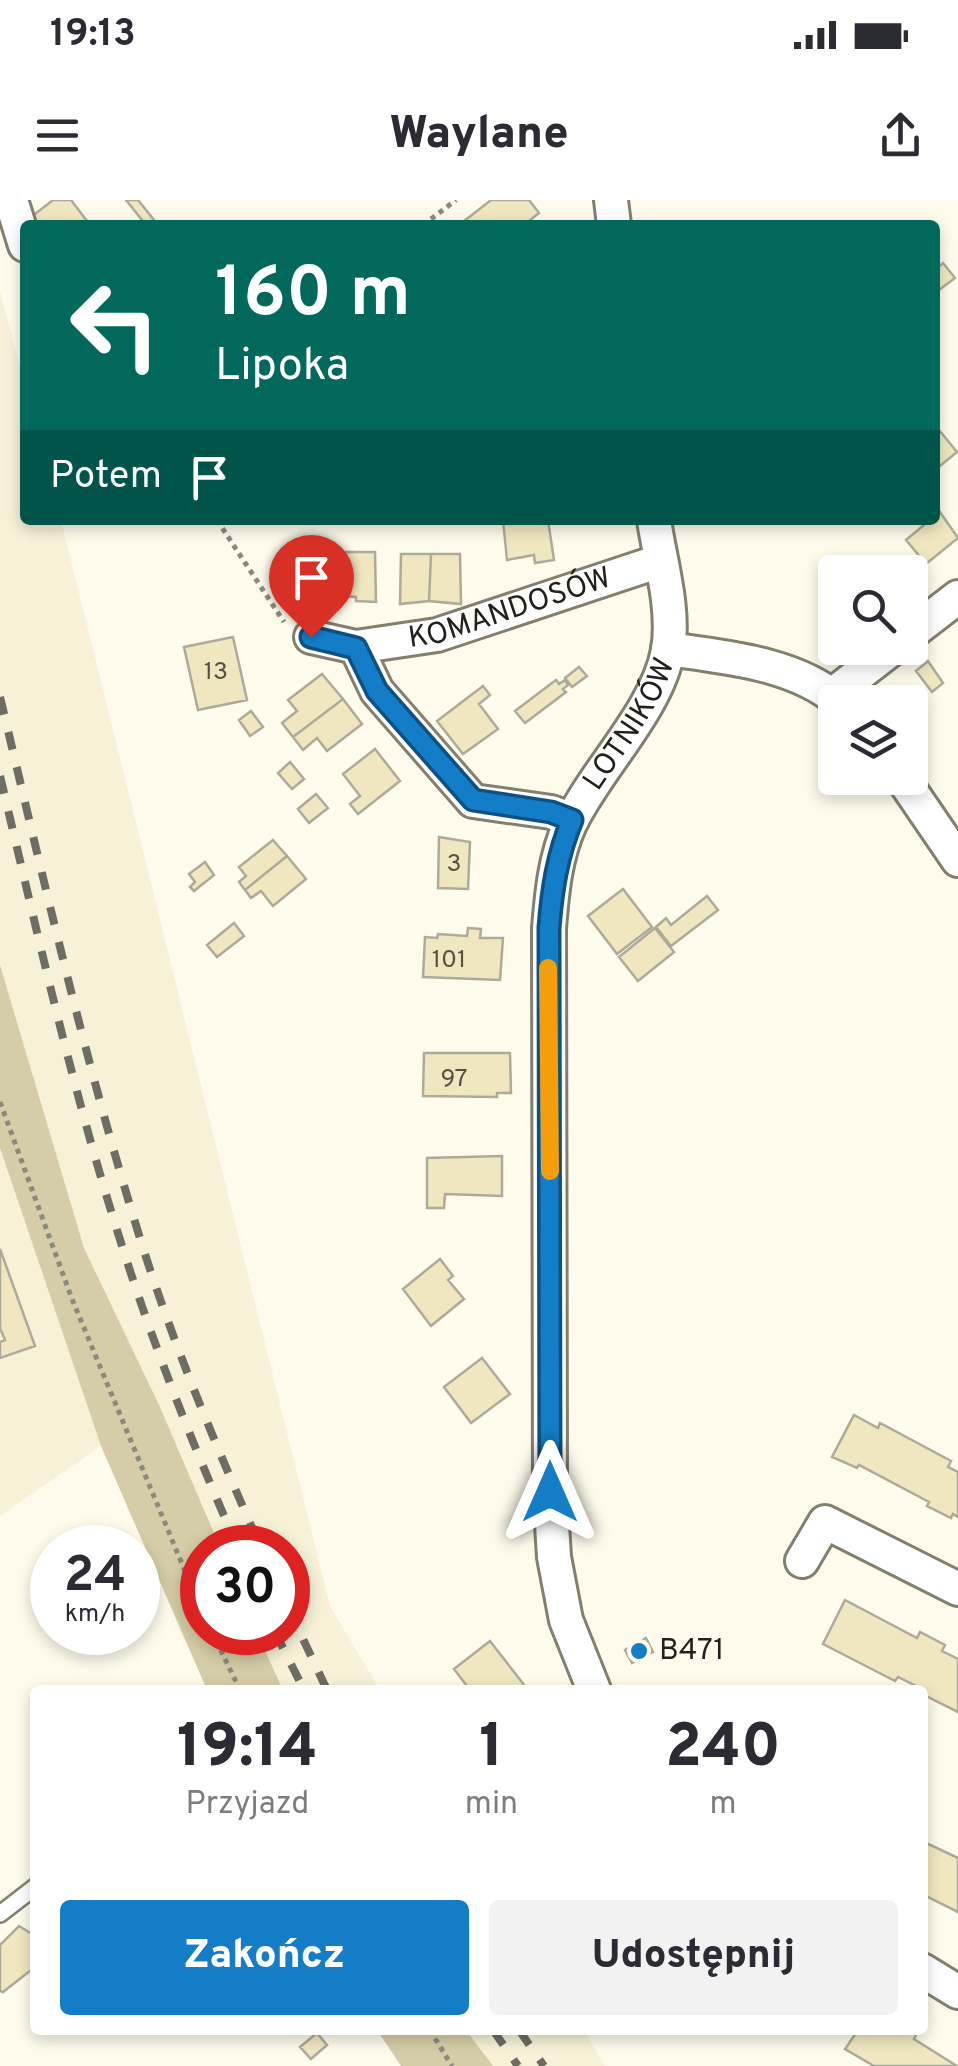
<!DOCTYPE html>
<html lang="pl">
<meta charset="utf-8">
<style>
:root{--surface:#fff;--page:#f2f2f3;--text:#2b2b33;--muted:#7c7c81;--accent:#147dc8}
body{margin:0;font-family:Overpass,sans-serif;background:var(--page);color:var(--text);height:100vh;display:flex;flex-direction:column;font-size:38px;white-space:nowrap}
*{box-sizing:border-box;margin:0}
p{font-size:32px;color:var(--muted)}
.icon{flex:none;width:55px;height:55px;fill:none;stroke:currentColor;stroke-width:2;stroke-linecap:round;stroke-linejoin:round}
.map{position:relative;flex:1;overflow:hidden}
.details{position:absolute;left:30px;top:1485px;width:898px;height:350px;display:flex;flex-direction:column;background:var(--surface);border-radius:10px;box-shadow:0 5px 15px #0003}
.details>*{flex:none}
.hud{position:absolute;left:20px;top:20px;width:920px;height:305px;border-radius:10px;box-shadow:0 5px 15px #0003;background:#00695c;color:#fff;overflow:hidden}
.controls{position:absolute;left:818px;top:355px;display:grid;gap:20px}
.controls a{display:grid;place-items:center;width:110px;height:110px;border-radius:10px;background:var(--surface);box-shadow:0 5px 15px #0003;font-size:50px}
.speed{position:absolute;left:30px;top:1325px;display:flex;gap:20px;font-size:50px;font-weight:700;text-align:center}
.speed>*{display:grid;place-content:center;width:130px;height:130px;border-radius:50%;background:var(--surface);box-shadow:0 5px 15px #0003;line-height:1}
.speed small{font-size:25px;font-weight:400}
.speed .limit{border:15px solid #d22;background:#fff;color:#111}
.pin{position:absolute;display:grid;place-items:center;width:85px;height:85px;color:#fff;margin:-102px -42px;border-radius:50% 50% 50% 0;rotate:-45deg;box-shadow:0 0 10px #0007}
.pin .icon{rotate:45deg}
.me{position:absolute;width:110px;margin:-55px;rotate:0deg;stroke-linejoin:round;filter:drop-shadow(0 0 8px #0008)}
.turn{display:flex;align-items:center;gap:35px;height:210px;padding:0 30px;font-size:45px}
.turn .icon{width:130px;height:130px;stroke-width:2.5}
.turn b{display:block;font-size:70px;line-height:85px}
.then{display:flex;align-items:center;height:95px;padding:0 30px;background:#0003;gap:20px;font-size:38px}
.eta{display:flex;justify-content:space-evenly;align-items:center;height:170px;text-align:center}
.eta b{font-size:60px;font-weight:800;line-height:70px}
.primary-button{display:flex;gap:20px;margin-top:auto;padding:20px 30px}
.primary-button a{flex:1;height:115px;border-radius:10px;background:var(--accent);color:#fff;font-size:40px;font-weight:800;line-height:115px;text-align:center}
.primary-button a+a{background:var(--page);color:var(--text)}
.status{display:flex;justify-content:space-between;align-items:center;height:70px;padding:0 50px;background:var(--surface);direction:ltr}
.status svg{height:28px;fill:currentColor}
header{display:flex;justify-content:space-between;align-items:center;height:130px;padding:0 30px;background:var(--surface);font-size:45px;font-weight:800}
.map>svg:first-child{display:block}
</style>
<div class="status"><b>19:13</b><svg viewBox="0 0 49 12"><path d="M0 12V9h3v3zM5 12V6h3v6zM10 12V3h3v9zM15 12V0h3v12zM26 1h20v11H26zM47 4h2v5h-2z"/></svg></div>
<header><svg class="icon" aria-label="menu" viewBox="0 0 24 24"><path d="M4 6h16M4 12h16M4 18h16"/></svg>Waylane<svg class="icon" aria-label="share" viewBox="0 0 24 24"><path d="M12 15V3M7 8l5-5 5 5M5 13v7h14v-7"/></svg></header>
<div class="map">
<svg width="958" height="1866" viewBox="0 0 958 1866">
<rect width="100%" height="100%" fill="#fefbed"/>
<path fill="#f6f1d7" d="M0,91L25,185V320H61L330,1406L380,1490H283L257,1433L288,1432V1348L220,1347L160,1207L84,1048L0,765Z
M0,948L101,1246L0,1316Z
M466,1830H584L605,1866H493Z"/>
<path fill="#d5cda7" d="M0,765L84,1048L160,1207L220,1347L202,1348V1432L257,1433L283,1490H207L101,1246L0,948Z
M377,1830H466L493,1866H401Z"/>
<path fill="#f0e7c0" stroke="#adaa99" stroke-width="2.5" d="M53,0H71L90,25H35L30,18Z
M126,0H138L158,25H146Z
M491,0H529L539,13L524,25H459Z
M943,63L955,78L935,93V70Z
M935,225L957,252L935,270Z
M940,312L958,338L926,364L906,340L930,320H935Z
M503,320H548L554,360L535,363L534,355L507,360Z
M292,345L345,352L344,396H335L334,401L314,399V391H298V370H292Z
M345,352H375L376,402L356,401V397L344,396Z
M401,354H431L429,401L400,404Z
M431,354H460L461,404L429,401Z
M233,437L247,500L198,510L184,447Z
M928,461L943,483L932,492L916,471Z
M579,467L587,476L572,487L565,478Z
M322,474L343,499L293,537L282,523L297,511L288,500Z
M556,480L559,484L565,480L568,485L563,489L566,492L525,523L515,511Z
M483,486L490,495L479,504L498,529L463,554L437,521Z
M343,499L362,524L327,551L317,538L303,550L293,537Z
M251,511L263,527L250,536L239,520Z
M375,549L400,581L358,614L350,604L360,596L343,574Z
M290,562L304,579L292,589L278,573Z
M316,594L328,608L309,623L298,609Z
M439,637L470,642L468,689L438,688Z
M273,640L287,656L245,690L239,682L246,676L239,667Z
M287,656L306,679L273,706L261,691L251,698L245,690Z
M205,662L214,675L194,691L190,687L195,682L189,674Z
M623,689L652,727L617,754L588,716Z
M707,696L718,710L671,746L656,727L666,718L671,725Z
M234,723L244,736L217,757L207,745Z
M468,728L481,729L480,738H503L500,780L423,777L425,737L437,738L438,734L467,736Z
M655,728L674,752L638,781L619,757Z
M424,853H510L511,893H497V897L423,896Z
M502,956V996L445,994L444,1008H427V958Z
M0,1049L35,1146L0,1158V1142L5,1140L0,1128Z
M440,1059L453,1076L448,1080L464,1099L431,1126L403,1089Z
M482,1158L510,1194L471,1223L444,1187Z
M854,1215L878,1228L880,1223L951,1261L948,1267L958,1272V1317L953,1314L951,1318L927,1306L929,1302L859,1265L857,1268L832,1257Z
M845,1400L917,1438L920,1432L945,1445L942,1451L958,1459V1512L922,1494V1489L898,1477L895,1481L823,1444Z
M646,1438L653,1452L632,1463L625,1450Z
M490,1441L528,1490H470L454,1469Z
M922,1641L958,1658V1712L922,1694Z
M19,1726L32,1734L35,1767L3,1792L0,1791V1745Z
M858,1830H909L916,1835L914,1839L957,1866H874L845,1849Z
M317,1833L327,1845L311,1859L300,1847Z"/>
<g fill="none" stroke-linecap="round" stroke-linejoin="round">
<g stroke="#827f6f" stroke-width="20">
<path id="service" d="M0,1714L35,1687"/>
</g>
<g stroke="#827f6f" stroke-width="38">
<g id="minor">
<path d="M11,0L25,45"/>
<path d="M611,0L614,25"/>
<path d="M910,434L958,397"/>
<path id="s1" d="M311,437L356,447L437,435L660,361"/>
<path d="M356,447L377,491L473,601L551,612L572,620"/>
<path d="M668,449C724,457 796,463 840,502"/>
<path d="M832,495L893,448"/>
<path d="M902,578L958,660"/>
<path d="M802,1361L825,1322L958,1389"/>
<path id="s2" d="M594,1490L566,1420L554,1357L550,1292L549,728C552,692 555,657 570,624C596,569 658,509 668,450C675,409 660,361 654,320"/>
<path d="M922,1770L958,1792"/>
</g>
</g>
<path stroke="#8b897f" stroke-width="5" stroke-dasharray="5 5" stroke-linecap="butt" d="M423,25L456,0
M217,320L284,422
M0,902L72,1099L202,1412
M212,1432L240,1490
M430,1830L452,1866"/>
<use href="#service" stroke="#fff" stroke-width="15"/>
<use href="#minor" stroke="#fff" stroke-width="32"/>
<path stroke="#6e6d64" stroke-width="8" stroke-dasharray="18 18" stroke-linecap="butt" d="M0,497C43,677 84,858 139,1035C172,1142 216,1246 261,1348
M0,576C38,735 73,894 123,1049C155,1150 195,1250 238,1348
M288,1407L327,1490
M275,1432L304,1490
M493,1830L518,1866
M519,1830L544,1866"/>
</g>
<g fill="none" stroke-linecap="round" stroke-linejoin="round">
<g stroke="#0d5182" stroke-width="25">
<path id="route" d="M311,437L356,448L377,491L473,600L551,612L572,620C557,656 552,690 549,728L550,1292"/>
</g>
<use href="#route" stroke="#147dc8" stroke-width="18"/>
<path stroke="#f59e0b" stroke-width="18" d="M548,768L550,971"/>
</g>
<circle fill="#147dc8" stroke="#fefbed" stroke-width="4" cx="639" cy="1451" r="10"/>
<g text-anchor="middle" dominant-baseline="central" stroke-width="8" stroke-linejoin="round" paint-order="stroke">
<g font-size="25" fill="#555244">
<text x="216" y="473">13</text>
<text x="454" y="665">3</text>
<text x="449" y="761">101</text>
<text x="454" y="880">97</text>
</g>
<g font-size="30" fill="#21201a" stroke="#fefbed">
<text stroke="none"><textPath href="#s1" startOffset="205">KOMANDOSÓW</textPath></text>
<text stroke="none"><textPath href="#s2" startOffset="992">LOTNIKÓW</textPath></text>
</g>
<g font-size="30" fill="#21201a" stroke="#fefbed" text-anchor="start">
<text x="659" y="1451">B471</text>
</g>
</g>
</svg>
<div class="controls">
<a><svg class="icon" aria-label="search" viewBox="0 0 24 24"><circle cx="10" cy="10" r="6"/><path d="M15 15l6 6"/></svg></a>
<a><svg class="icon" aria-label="layers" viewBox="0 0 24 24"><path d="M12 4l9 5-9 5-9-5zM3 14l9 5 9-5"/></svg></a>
</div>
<div class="speed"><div>24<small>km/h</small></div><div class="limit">30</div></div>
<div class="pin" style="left:311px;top:437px;background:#d93025"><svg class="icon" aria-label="arrive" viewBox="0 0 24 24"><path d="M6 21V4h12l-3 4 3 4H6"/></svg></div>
<svg class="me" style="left:550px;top:1292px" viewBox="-20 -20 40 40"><path d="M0-17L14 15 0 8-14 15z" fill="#147dc8" stroke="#fff" stroke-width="4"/></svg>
<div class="hud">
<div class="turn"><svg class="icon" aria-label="left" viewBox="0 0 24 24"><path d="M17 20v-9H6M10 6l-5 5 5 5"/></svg><div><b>160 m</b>Lipoka</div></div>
<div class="then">Potem<svg class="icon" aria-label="arrive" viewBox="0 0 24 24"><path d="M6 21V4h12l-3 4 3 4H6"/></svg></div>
</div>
<section class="details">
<div class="eta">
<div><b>19:14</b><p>Przyjazd</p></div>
<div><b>1</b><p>min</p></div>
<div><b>240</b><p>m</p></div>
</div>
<div class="primary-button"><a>Zakończ</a><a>Udostępnij</a></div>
</section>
</div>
